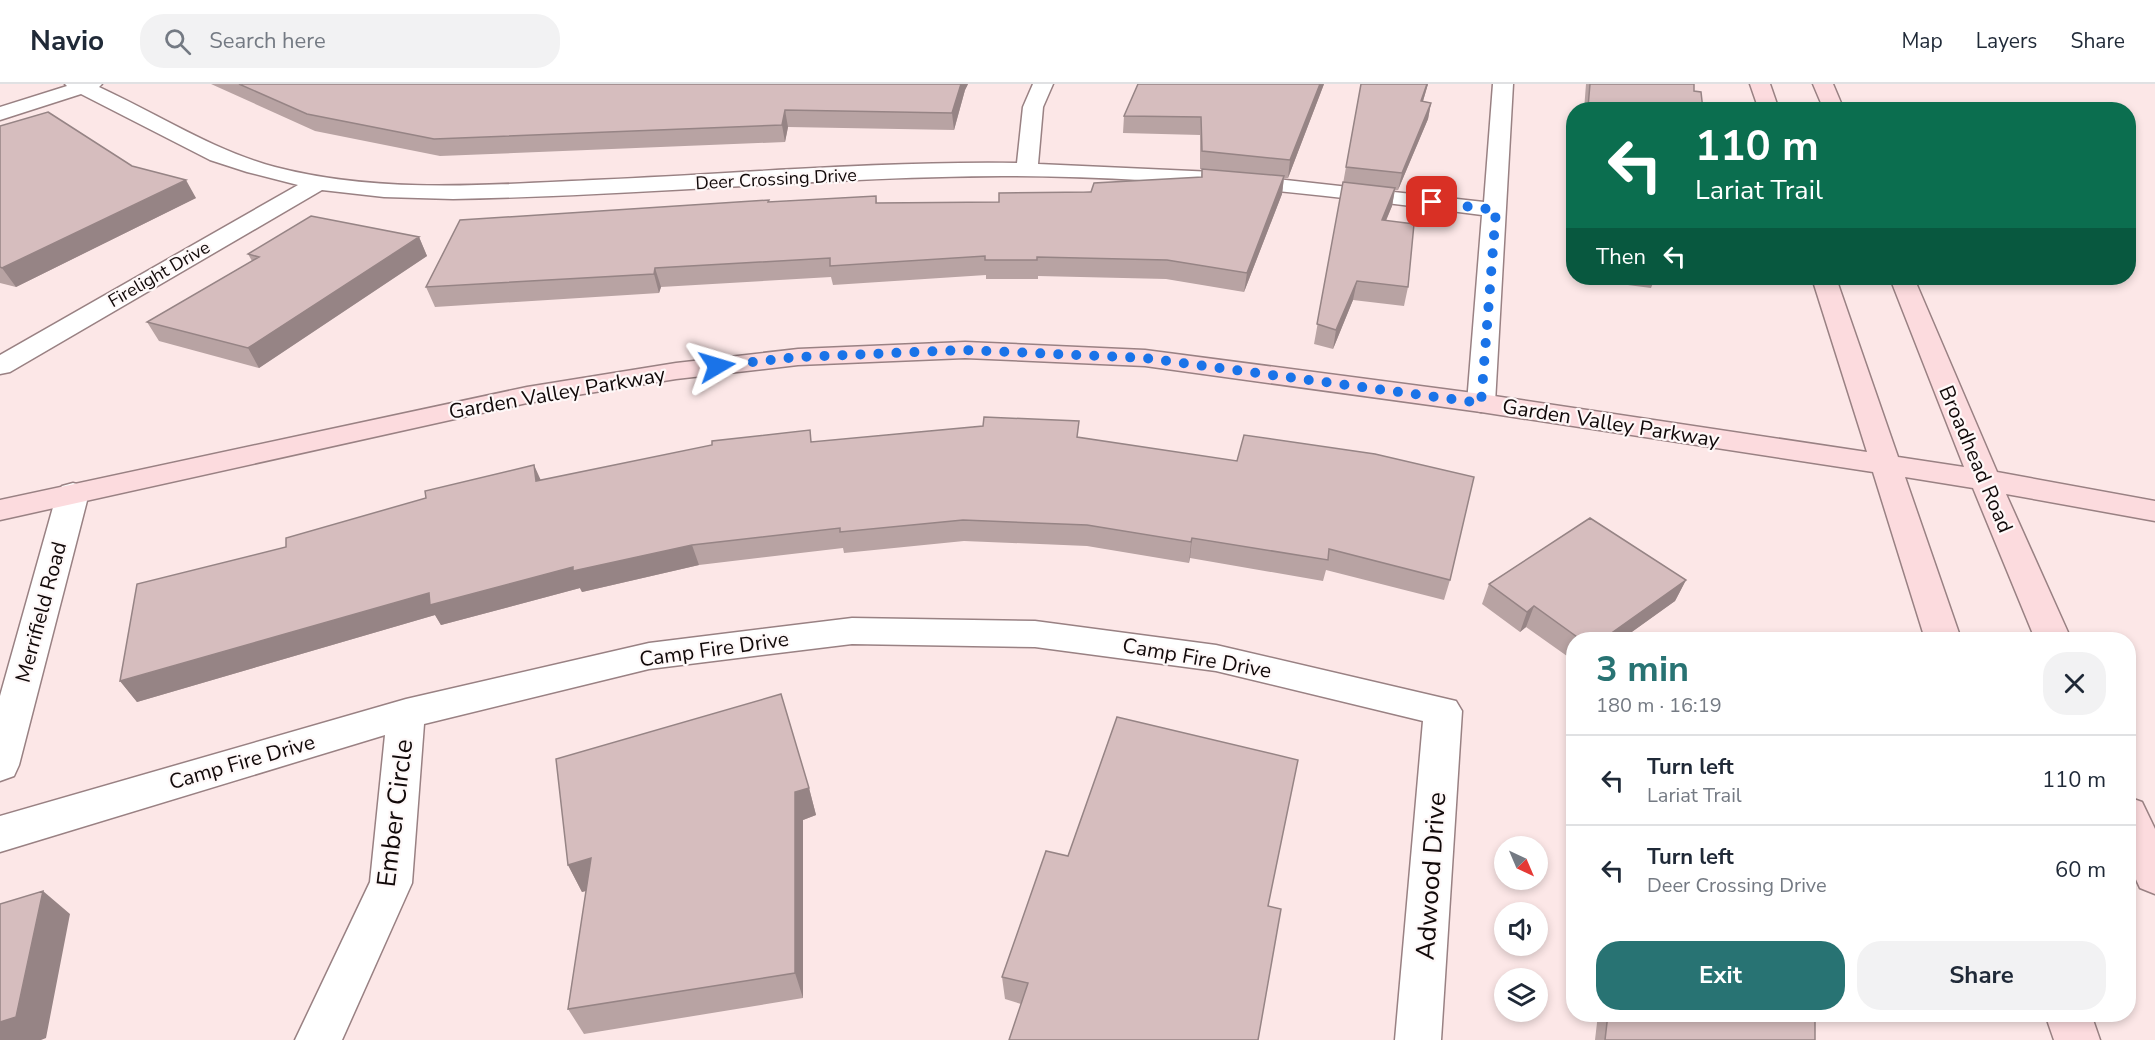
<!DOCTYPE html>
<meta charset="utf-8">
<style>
:root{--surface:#fff;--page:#f2f2f3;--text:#1f2937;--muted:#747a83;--line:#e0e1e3;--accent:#287373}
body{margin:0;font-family:"Nunito Sans",sans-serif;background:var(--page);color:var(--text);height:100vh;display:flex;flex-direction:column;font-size:22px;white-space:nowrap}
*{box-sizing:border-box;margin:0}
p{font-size:20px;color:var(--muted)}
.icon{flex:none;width:33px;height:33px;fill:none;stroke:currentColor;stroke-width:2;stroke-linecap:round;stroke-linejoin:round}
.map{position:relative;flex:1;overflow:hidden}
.drawer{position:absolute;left:1566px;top:548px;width:570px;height:390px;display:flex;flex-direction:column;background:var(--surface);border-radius:24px;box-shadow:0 3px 9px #0003}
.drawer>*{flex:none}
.top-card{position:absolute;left:1566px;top:18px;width:570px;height:183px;border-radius:24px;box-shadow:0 3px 9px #0003;background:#0b6e4f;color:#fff;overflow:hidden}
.needle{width:39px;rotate:136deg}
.tools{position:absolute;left:1494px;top:752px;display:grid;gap:12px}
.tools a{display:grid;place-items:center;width:54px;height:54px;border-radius:50%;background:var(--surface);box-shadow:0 3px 9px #0003;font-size:30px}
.pin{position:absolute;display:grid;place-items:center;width:51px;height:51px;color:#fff;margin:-26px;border-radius:12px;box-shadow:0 3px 9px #0006}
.me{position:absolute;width:66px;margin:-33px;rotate:83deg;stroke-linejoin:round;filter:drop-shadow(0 0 4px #0008)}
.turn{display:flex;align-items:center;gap:21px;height:126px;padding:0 30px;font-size:27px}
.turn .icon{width:78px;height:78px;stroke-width:2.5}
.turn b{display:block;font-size:42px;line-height:51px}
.then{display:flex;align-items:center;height:57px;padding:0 30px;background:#0003;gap:12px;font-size:22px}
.round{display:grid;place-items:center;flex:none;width:63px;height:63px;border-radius:24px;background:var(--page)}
.headline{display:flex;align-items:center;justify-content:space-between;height:102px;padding:0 30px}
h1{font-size:36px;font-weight:700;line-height:45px;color:var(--accent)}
.primary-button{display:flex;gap:12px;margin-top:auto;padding:12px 30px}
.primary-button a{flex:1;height:69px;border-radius:24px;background:var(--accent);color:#fff;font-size:24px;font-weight:700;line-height:69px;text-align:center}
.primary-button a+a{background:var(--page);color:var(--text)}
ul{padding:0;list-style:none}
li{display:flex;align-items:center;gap:18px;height:90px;padding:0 30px;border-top:2px solid var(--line)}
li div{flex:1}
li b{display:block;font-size:22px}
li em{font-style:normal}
header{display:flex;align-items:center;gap:36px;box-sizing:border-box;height:84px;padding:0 30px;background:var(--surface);border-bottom:2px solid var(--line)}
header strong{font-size:28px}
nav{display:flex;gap:33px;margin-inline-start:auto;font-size:21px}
.search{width:420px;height:54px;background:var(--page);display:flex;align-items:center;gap:15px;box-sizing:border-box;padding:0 21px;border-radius:24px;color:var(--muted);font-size:22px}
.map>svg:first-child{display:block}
</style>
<header>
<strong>Navio</strong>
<div class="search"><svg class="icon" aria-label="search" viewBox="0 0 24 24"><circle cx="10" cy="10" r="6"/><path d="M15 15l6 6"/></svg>Search here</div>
<nav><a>Map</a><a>Layers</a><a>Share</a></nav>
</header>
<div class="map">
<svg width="2155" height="956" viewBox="0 0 2155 956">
<rect width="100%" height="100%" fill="#fce7e7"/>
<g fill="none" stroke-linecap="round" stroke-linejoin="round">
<g stroke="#998183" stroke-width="3">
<path id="street" d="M65,0H102L99,3C158,30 212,66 275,83C379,110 487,101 593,96C733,90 877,77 1017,79L1023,23L1033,0H1053L1043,23L1038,80L1214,88L1484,118L1493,0H1513L1495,319L1491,325L1481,328L1471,325L1467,319L1482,131C1323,110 1163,92 1002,92C819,93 636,112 453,115L384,113L322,106L10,288L0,290V271L298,101L247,88L210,76L81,10L0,36V23L67,2Z
M73,399L84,402L89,409L19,681L14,692L0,697V612L57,409L62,402Z
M852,534L1035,537L1216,561L1456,617L1462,627L1441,956H1395L1423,637L1216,587L1035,563L852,560L649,585L424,640L412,799L342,956H295L370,798L385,651L0,768V732L406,615L649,559Z"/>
</g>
<g stroke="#998183" stroke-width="3">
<path id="secondary" d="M1750,0H1770L1779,26H1759Z
M1813,0H1833L1844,26H1824Z
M1812,194H1836L1898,373L1964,383L1890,194H1914L1997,388L2155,417V437L2006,410L2071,555H2035L1973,404L1905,393L1961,555H1925L1873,388L1481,328L1145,282L965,274L798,281L676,295L527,319L0,436V416L527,303L676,279L798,265L965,258L1145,266L1481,310L1867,368Z
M2128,713L2142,718L2155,745V810L2140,804L2128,778Z
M2045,930H2091L2100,956H2054Z"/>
</g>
<use href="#street" fill="#fff" fill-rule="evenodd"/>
<use href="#secondary" fill="#fcdbde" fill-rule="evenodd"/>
</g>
<path fill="#b8a3a3" d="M211,0H968L965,6L954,46L788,43L785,58L440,72L315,47Z
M1138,0H1324L1288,94H1284L1282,110L1244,208L1166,195L1038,192V195H986V191L833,201L831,193L661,203L659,209L435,223L426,203L769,118L876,112L877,119L999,118L1201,94L1202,85H1200V51L1123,49L1124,32Z
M1361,0H1428L1423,17L1431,19L1428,35L1398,106H1395L1392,122L1386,137L1408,203L1404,222L1353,216L1333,265L1314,260Z
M1586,0H1694V7L1703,26H1584Z
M0,42L132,82L196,114L16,203L0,199Z
M419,153L427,172L259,284L159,257L147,238L252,177L248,170Z
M1596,194H1655L1651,204L1597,197Z
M1680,194H1719L1717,198Z
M1079,353L1450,496L1444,516L1326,486L1323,497L1190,474L1189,479L1087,462L964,457L844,469L843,464L699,481L582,508L580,504L441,541L435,531L137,618L120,597L286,463L426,414L540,396L813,358Z
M1686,496L1675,517L1622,555H1574V577L1526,543L1520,548L1482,520L1489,500Z
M809,704L816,731L803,736V914L584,950L568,925L586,807L582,808L568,781Z
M1268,822L1021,920L1005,915L1002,893Z
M1598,930H1815V956H1595Z"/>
<path fill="#968485" d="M961,0H968L965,6L954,46L952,29Z
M1320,0H1324L1288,94L1290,76Z
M1427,0H1428L1418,34L1421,17Z
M1431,19L1428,35L1398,106L1402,89Z
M785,26L788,43L785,58L782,41Z
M1284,92L1282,110L1244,208L1247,189Z
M186,96L196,114L16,203L2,184Z
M1395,104L1392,122L1378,155L1382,136Z
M419,153L427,172L259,284L248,264Z
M655,184L661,203L659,209L654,190Z
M1357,197L1353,216L1333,265L1336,246Z
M534,381L543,401L536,397Z
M1192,454L1190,474L1189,479L1191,458Z
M692,461L699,481L582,508L580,504L441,541L435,531L137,618L120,597L429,509Z
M1686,496L1675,517L1622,555H1603Z
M1534,522L1526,543L1520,548L1527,528Z
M809,704L816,731L803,736V914L795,889V708Z
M591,774L605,801L582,808L568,781Z
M43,807L70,830L46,954L41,956H0V938Z"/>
<path fill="#d6bdbe" stroke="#968485" stroke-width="1.5" d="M239,0H961L952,29L785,26L782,41L434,55L307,30Z
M1138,0H1320L1290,76L1202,67L1201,33L1124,32Z
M1361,0H1427L1421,17L1431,19L1402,89L1346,83Z
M1590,0H1694V7L1701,8L1703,26H1596V24L1588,23Z
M48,28L132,82L186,96L2,184L0,183V42Z
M1202,85L1284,92L1247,189L1167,176L1037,173V176H985V172L830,182V174L655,184L654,190L426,203L460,136L769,116L768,118L876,112V119L999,118V109L1091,108L1094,99L1202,93Z
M1343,98L1395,104L1382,136L1414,140L1408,203L1357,197L1336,246L1317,240Z
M311,132L419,153L248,264L147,238L259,173L248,170Z
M984,333L1079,337L1077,353L1237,377L1244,351L1375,370L1474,393L1450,496L1329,465L1328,476L1192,454L1191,458L1087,441L963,436L840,448V444L692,461L573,487V483L430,521L429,509L120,597L137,500L286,463V454L426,414L425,407L534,381L536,397L712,361V357L810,346L811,358L983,342Z
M1590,434L1686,496L1603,555H1580L1534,522L1527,528L1489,500Z
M781,610L809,704L795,708V889L568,925L591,774L568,781L556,675Z
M1117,633L1298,676L1268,822L1281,825L1258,956H1009L1028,899L1002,893L1046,767L1068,772Z
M43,807L16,933L0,938V820Z
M1608,930H1815V956H1605Z"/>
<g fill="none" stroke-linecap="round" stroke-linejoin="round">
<path stroke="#1a73e8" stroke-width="10" stroke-dasharray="0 18" d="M717,282L798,273L965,266L1145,274L1481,319L1496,126L1432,118"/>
</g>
<g text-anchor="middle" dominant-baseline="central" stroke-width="4.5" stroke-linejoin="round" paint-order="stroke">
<g font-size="18" fill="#110909" stroke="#fef8f8">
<text transform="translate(776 95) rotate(-3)">Deer Crossing Drive</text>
<text transform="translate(159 190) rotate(-30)">Firelight Drive</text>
</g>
<g font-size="21" fill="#110909" stroke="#fef8f8">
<text transform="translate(557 309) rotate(-10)">Garden Valley Parkway</text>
<text transform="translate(1611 339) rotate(9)">Garden Valley Parkway</text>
<text transform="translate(1976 375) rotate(67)">Broadhead Road</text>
<text transform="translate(41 528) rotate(-75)">Merrifield Road</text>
<text transform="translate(714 565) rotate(-8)">Camp Fire Drive</text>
<text transform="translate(1197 574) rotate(10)">Camp Fire Drive</text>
<text transform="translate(242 678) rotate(-16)">Camp Fire Drive</text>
</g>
<g font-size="26" fill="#110909" stroke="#fef8f8">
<text transform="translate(395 729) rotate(-83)">Ember Circle</text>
<text transform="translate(1431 792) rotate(-86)">Adwood Drive</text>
</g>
</g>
</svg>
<div class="tools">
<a><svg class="needle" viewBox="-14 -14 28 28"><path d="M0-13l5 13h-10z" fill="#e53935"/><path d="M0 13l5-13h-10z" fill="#747a83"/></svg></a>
<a><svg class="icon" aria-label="sound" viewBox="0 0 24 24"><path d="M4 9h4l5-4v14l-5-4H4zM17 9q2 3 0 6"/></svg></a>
<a><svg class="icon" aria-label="layers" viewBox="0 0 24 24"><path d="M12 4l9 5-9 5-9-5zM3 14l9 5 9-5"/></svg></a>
</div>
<div class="pin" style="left:1432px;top:118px;background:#d93025"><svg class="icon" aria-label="arrive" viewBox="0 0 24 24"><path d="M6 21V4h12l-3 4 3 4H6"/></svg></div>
<svg class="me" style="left:717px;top:282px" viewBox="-20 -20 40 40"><path d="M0-17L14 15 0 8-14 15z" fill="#1a73e8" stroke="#fff" stroke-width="4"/></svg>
<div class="top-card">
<div class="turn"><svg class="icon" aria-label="left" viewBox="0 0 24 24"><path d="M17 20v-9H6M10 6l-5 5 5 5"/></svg><div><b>110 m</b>Lariat Trail</div></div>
<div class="then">Then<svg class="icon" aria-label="left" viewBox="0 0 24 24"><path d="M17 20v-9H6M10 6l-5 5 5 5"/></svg></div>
</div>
<section class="drawer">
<div class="headline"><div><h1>3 min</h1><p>180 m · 16:19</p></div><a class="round"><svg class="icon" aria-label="close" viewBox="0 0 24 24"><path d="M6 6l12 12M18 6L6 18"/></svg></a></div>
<ul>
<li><svg class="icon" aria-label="left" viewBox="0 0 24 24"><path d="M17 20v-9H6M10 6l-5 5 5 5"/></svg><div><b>Turn left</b><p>Lariat Trail</p></div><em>110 m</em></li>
<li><svg class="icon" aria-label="left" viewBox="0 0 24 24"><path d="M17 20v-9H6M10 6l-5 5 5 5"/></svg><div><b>Turn left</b><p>Deer Crossing Drive</p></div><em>60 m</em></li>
</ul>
<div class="primary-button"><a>Exit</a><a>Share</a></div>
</section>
</div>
